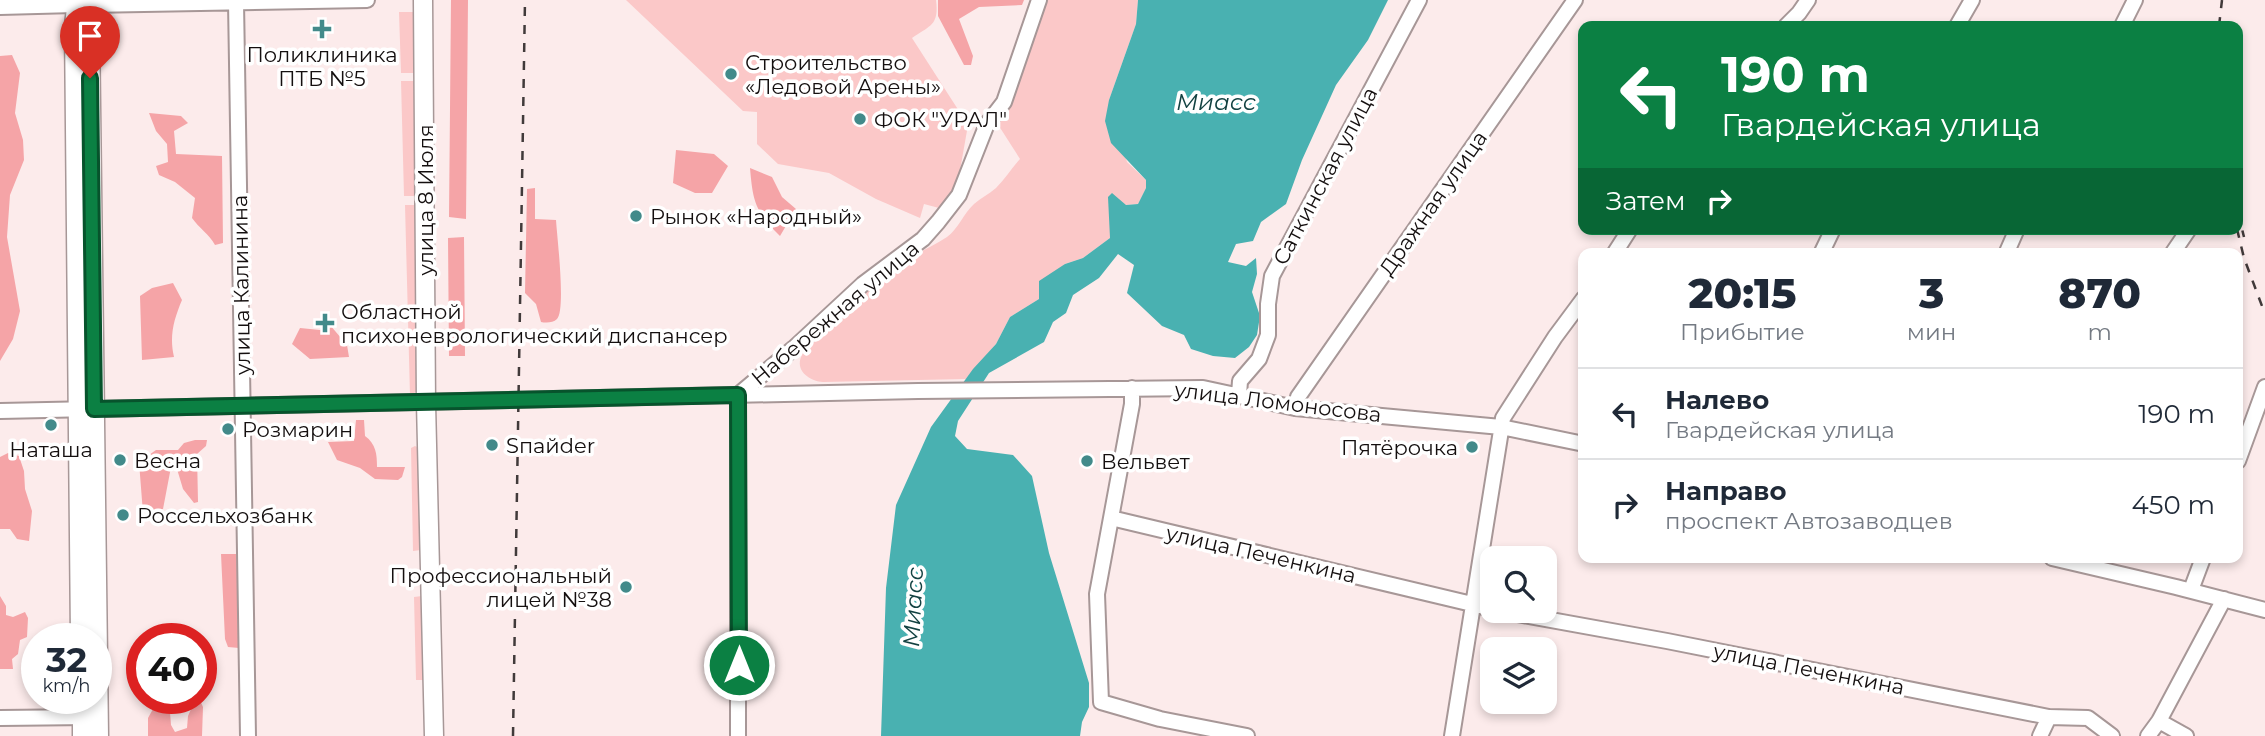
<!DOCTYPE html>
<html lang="ru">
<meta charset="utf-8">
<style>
:root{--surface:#fff;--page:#f2f2f3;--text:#1f2937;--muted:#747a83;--line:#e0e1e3}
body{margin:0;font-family:Montserrat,sans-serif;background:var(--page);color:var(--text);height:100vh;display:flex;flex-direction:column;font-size:26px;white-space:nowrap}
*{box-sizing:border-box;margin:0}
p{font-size:23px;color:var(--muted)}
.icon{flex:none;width:38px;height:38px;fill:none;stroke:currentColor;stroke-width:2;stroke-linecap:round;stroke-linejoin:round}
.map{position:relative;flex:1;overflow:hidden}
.panel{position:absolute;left:1578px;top:248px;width:665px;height:315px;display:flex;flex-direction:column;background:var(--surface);border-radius:14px;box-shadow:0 4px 10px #0003}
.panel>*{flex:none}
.guide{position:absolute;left:1578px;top:21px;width:665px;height:214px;border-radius:14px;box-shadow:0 4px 10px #0003;background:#0b8043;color:#fff;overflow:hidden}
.buttons{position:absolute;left:1480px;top:546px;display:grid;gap:14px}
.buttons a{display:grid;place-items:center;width:77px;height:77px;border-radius:14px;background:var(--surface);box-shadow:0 4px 10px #0003;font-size:35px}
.speed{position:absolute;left:21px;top:623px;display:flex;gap:14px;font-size:35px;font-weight:700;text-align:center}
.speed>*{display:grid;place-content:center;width:91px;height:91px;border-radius:50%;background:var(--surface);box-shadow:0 4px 10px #0003;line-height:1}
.speed small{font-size:18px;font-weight:400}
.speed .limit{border:10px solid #d22;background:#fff;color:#111}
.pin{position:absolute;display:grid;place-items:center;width:60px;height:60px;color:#fff;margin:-72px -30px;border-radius:50% 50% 50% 0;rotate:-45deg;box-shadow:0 0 7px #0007}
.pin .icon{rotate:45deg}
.me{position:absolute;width:77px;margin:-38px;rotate:0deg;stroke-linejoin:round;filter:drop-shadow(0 0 5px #0008)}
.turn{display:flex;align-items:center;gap:24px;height:147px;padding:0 28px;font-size:32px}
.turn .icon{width:91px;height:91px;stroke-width:2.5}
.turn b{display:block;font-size:49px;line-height:60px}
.then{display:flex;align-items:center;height:66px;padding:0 28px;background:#0003;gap:14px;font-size:26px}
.eta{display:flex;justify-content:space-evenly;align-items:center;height:119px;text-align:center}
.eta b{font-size:42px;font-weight:800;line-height:49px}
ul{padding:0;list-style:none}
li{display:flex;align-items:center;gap:21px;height:91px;padding:0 28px;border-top:2px solid var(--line)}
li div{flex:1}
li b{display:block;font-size:26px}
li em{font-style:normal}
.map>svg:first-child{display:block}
</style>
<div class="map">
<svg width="2265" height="736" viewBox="0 0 2265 736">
<rect width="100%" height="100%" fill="#fcebeb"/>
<path fill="#fbc8c8" d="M626,0H936C939,25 931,25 912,38L968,125L956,193H950L939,208L924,204L920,218L876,199L829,173L778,164L757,144V112L743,111Z
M1046,0H1138L1136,24L1109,100L1127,162L1146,180V188L1138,204L1126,205L1110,238L1083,258L1065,264L1039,299L1010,317L996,344L966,379L823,382C809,381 794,370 802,355C809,339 888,274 905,261C918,252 934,246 947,237C958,229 964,213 974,204C981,198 989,194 996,188C1005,179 1012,168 1020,159L997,123L1011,106Z
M399,12H413L414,73H401Z
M401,81H414L415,196H404Z
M405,205H415L417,391L410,396Z
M415,446L419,448L421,550L413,551L411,448Z
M422,596L424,680H416L414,597Z"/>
<path fill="#f5a4a7" d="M451,0H468L466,219L449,217Z
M938,0H1024L1022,5L979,7L959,19L973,56L971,65H964L938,16Z
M12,55L20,73L15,113L23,140L24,160L10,195L7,237L20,311L13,339L0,361V56Z
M149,113L181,116L188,123L174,131L176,154L222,156L223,243L215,245C209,234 199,228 192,218L195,198L175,182L159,175L156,166L168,162L167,144L156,131Z
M676,150L714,154L728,166L712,193H695L673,183Z
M750,168L772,177L782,197L796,209L780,236C755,211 753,202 750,168Z
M535,188V219L556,220C557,236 566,310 557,319C553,323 546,323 541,322L536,304L525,293L527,189Z
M464,237L465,356H449L448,238Z
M173,283L182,300C174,319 169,336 174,357L142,360L140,296L152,288Z
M330,325L347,345L349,357L310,359L292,344L300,328L320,330Z
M356,420H364L365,436C376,444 377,454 377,467H405L402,477L398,480L375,479L360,468L337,460L328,442L354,441Z
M195,440H207L206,446L197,454L198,502L194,503L183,489L177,469L171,467L163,509L143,513L139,462L156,450H178L184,443Z
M8,453L19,456L24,471L25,489L32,511L29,541L17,539L10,529H0V457Z
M221,554H239V648L228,647L225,639Z
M0,596L6,606V615L13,617L25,612L28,618L27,637L20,640L18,654L12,659L13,669H0Z
M196,698H199L203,707L202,736H148V718L158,700L169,699L171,725L175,732L187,728L188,716Z"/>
<path fill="#49b1b1" d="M1138,0H1388L1368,40L1336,85L1302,160L1286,204L1261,222L1253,241L1236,244L1228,262L1246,266L1256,258L1257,274L1252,292L1260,316L1257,335L1249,347L1235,358L1213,356L1191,349L1184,335L1162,326L1127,293L1134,265L1118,254L1099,278L1073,295L1066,313L1053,322L1044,342L989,373L958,421L955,436L967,449L1013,455L1032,476L1049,553L1089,683V707L1082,722L1080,736H881L886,588L896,505L931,427L973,369L996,344L1010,317L1039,299V281L1065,264L1083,258L1110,238L1108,197L1112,193L1126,205L1138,204L1146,188V180L1111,143L1105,121L1109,100L1136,24Z"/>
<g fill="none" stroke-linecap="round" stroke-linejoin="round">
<g stroke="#a79797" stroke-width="18">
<path id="minor" d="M236,2L248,736
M88,5L367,0
M0,7L75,5
M1786,26L1799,13L1808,0
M1957,26L1972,0
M2122,26L2135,0
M1614,254L1630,229
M1821,254L1833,229
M2006,254L2017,229
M2172,254L2189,229
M1132,388V404L1097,594L1101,702L1160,719L1247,736
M1239,395L1240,381L1259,359L1268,335V304L1272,276L1419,0
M1295,408L1298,397L1575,0
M0,411L918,391L1203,388L1295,408L1501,427L1584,444
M2238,461L2265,387
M1111,518L1493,609
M2052,558L2176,587L2265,610
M2191,590L2203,558
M1501,611L1667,641L2049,717L2088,718L2112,736
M0,718L90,717
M2159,721L2186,736
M738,736V395L794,348L863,284L923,239L938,222L959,195L987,124L1004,102L1039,0
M1452,736L1503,418L1555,337L1584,298
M2040,736L2049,717
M2148,736L2159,721L2224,599"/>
</g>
<g stroke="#a79797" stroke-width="21">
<path id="major" d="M77,0L74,25L80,639
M86,0L90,26L99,736
M423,0L426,403L434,736
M82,698V736"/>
</g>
<use href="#minor" stroke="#fff" stroke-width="14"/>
<use href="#major" stroke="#fff" stroke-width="18"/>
<path stroke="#413a3a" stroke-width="2.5" stroke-dasharray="9 9" stroke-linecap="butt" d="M2219,26L2222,0
M2238,213L2244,237
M2237,229L2244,258L2265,314
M513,736L525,0"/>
</g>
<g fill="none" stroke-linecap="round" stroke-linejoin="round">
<g stroke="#07532c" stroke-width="18">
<path id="route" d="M90,78L94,409L738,395L739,665"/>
</g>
<use href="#route" stroke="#0b8043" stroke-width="12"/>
</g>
<g fill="#428a8a" stroke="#fff" stroke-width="2.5">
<path d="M318.5 18.5h7v7h7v7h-7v7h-7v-7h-7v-7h7z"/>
<circle cx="731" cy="74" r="7"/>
<circle cx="860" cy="119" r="7"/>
<circle cx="636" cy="216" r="7"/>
<path d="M321.5 312.5h7v7h7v7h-7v7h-7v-7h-7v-7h7z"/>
<circle cx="51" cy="425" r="7"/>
<circle cx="228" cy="429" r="7"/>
<circle cx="492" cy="445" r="7"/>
<circle cx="1472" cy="447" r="7"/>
<circle cx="120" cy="460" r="7"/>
<circle cx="1087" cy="461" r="7"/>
<circle cx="123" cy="515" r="7"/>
<circle cx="626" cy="587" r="7"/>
</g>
<g text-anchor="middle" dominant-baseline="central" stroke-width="7" stroke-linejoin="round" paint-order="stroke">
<g font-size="21" fill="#140f0f" stroke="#fff" text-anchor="start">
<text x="322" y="54" text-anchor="middle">Поликлиника<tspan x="322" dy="24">ПТБ №5</tspan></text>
<text x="745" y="62">Строительство<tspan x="745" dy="24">«Ледовой Арены»</tspan></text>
<text x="874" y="119">ФОК "УРАЛ"</text>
<text x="650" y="216">Рынок «Народный»</text>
<text x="341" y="311">Областной<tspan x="341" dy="24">психоневрологический диспансер</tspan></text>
<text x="242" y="429">Розмарин</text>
<text x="506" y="445">Sпайder</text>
<text x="1458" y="447" text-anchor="end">Пятёрочка</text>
<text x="51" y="449" text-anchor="middle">Наташа</text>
<text x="134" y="460">Весна</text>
<text x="1101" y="461">Вельвет</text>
<text x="137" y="515">Россельхозбанк</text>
<text x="612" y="575" text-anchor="end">Профессиональный<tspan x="612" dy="24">лицей №38</tspan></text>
</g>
<g font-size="21" fill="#140f0f" stroke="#fff">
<text transform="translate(1325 176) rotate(-62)">Саткинская улица</text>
<text transform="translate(425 200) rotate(-90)">улица 8 Июля</text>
<text transform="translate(1433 203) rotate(-55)">Дражная улица</text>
<text transform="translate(241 285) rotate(-91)">улица Калинина</text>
<text transform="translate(835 313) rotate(-40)">Набережная улица</text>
<text transform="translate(1278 402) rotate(7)">улица Ломоносова</text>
<text transform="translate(1261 554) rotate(13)">улица Печенкина</text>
<text transform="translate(1809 669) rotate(11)">улица Печенкина</text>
</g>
<g font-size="23" font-style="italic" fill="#134242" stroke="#fff">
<text x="1216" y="102">Миасс</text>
<text transform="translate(913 607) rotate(-87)">Миасс</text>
</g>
</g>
</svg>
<div class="buttons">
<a><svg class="icon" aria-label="search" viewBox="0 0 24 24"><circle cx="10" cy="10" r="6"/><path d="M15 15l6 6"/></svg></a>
<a><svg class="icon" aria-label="layers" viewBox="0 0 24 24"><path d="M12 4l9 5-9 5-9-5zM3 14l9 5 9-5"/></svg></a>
</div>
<div class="speed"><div>32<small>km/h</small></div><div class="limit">40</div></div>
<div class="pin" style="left:90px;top:78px;background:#d93025"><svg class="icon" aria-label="arrive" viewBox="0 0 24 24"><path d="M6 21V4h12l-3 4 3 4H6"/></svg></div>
<svg class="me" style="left:739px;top:665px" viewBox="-20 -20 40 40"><circle r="17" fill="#0b8043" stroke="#fff" stroke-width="3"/><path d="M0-11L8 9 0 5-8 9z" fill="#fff"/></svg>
<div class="guide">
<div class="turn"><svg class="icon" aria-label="left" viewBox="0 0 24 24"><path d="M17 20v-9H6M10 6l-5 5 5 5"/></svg><div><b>190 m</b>Гвардейская улица</div></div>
<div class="then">Затем<svg class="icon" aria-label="right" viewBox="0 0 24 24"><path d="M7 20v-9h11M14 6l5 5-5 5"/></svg></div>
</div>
<section class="panel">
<div class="eta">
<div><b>20:15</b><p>Прибытие</p></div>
<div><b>3</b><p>мин</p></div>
<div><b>870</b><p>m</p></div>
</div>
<ul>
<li><svg class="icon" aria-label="left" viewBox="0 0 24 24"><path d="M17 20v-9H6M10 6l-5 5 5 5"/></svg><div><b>Налево</b><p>Гвардейская улица</p></div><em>190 m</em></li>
<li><svg class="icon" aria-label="right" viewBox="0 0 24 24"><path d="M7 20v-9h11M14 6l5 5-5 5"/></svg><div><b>Направо</b><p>проспект Автозаводцев</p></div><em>450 m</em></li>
</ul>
</section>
</div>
